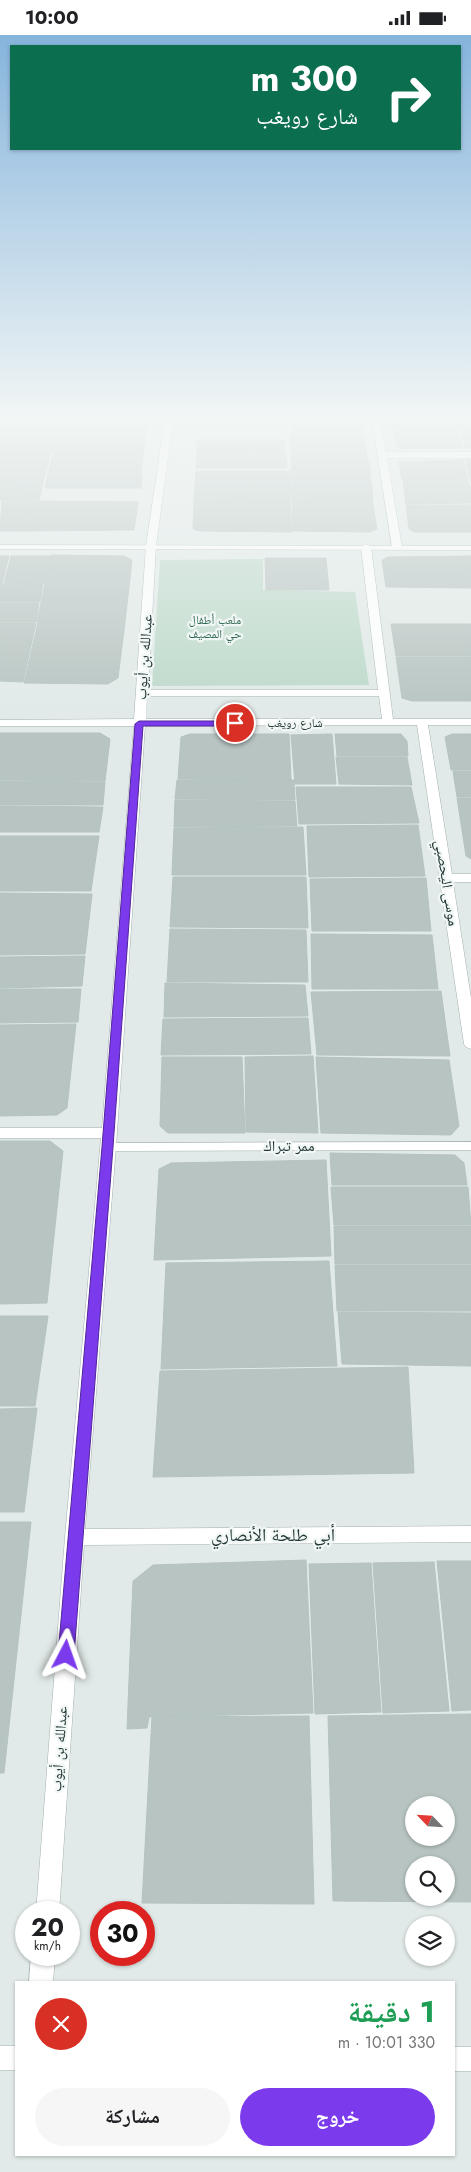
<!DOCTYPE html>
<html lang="ar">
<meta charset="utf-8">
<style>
:root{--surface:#fff;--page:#f6f6f6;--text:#202124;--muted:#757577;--accent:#7c3aed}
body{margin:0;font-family:Jost,"Noto Naskh Arabic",sans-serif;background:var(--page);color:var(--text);direction:rtl;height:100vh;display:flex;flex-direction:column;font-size:19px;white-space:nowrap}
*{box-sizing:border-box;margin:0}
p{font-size:16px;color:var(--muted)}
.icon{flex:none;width:28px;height:28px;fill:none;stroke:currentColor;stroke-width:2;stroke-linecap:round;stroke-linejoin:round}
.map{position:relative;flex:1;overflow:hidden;direction:ltr}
.panel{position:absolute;left:15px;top:1946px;width:440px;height:175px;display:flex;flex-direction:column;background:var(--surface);border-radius:0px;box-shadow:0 1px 4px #0004;direction:rtl}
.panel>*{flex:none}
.hud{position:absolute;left:10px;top:10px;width:451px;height:105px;border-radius:0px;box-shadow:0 1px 4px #0004;direction:rtl;background:#0b6e4f;color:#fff;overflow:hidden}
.needle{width:32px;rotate:295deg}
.fabs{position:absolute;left:405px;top:1761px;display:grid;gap:10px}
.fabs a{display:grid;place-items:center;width:50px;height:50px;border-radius:50%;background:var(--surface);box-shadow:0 1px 4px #0004;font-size:25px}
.speed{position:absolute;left:15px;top:1866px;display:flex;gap:10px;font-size:25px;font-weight:700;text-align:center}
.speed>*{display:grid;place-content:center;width:65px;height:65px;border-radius:50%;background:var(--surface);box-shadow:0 1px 4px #0004;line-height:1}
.speed small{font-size:12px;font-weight:400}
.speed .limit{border:8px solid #d22;background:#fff;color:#111}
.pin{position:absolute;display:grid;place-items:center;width:42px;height:42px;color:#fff;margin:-21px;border:2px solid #fff;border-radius:50%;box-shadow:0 1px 5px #0007}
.me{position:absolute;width:55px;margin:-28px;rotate:4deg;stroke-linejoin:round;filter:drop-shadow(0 0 4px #0008)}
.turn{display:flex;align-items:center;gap:18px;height:105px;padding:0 20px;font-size:22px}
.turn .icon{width:65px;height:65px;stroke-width:2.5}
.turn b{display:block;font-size:35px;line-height:42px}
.round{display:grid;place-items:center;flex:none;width:52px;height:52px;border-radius:26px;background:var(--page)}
.summary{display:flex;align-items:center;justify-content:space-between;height:85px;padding:0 20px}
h1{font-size:30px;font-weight:700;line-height:38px;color:#1e9e55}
.button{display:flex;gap:10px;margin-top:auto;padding:10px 20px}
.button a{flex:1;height:58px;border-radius:30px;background:var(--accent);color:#fff;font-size:20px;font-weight:700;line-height:58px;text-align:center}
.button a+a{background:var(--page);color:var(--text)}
.status{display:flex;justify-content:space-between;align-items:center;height:35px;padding:0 25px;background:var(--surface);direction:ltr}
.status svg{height:14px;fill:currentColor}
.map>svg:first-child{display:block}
</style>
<div class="status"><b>10:00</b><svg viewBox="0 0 49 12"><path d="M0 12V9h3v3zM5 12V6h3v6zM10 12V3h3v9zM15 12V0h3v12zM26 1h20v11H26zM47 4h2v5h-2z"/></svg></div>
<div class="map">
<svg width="471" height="2137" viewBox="0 0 471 2137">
<rect width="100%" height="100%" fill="#e1eae8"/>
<path fill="#bdd9ca" d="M263,524V555L355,557L369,650L152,651L160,525Z"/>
<path fill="#b7c4c1" stroke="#b5c3c0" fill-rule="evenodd" d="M0,385H60L59,392H0Z
M61,385H148L147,393H59Z
M198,385H283V393H198Z
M291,385H361L362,394H292Z
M391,385H421L422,389H392Z
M422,385H455L456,388H422Z
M459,388H471V413H465Z
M393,389H456L462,413L401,414L396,411Z
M0,392H58L52,417H0Z
M59,393H146L141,439H48Z
M292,394L363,395L364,403H291Z
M290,404H365L366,416H291Z
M197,405H285V418H197Z
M50,417L46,439H0V418Z
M291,417H366L369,431H291Z
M197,419H286L287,433H196Z
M463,425L468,444L402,445L399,427Z
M465,425H471V447Z
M291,431H370V446H292Z
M196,436H290L292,464L194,463Z
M0,440H45L42,452H0Z
M48,440H142L141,453H45Z
M403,445H468L471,455V468L406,469Z
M292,446H371L373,463H293Z
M42,452L39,465H0V453Z
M372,463L377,494L370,497L293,496L292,464Z
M194,464H290L292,497L199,496L193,494Z
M2,466H27L20,496H0Z
M27,466L138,467L134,495L21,496Z
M406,470H471V497H414L409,494Z
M51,520L124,521L132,525L125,587H37Z
M0,521H9L2,549H0Z
M11,521H51L44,549L4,548Z
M471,521V553L386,552L382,525L388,522Z
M265,523H326L329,555H266Z
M0,549H43L40,567H0Z
M0,568H39L36,587H0Z
M38,587H125L118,643L108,649L24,648Z
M0,588H36L23,647L0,646Z
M391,589H471V621H396Z
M396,622H471V666H412L402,663Z
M0,698H100L110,704L105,746L0,745Z
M190,699H289L291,745L178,744L181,702Z
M332,699L336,749H295L291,700Z
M335,699H401L407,706L408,721H337Z
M452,699H471V735H451L445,702Z
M336,722H407L412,750L339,749Z
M453,736H471V762H457Z
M177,745H294L295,765L175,764Z
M0,746L105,747L103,770H0Z
M296,752H411L419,788L299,789Z
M457,763H471V824L466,821Z
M175,765L295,766L297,791L174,792Z
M0,771L103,772L99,797H0Z
M418,790L425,841L309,842L307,791Z
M303,792L306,840H172L174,793Z
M0,801H99L91,856H0Z
M173,842H306L308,893L170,892Z
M426,843L431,896H312L310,844Z
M0,858L92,859L85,919L0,920Z
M170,894L306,895L308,947H167Z
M311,899L432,900L438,954H312Z
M85,921L82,951L0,953V922Z
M165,948L305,950L308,981L164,982Z
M0,954H81L78,987L0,988Z
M441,956L450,1021L317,1020L311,957Z
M308,983L311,1019L161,1020L163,984Z
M76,989L67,1073L57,1080L0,1081V990Z
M313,1021L318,1098L246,1097L245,1022Z
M162,1022H242L245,1098H168L160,1091Z
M316,1022L449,1025L459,1091L451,1100L321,1098Z
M0,1106H50L63,1116L47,1268L0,1269Z
M330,1118L455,1120L464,1128L467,1150H332Z
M326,1125L331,1221L154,1225L159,1134L171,1128Z
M331,1152H468L471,1190H334Z
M334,1191H471V1229H335Z
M329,1226L337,1331L161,1334L166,1228Z
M335,1230H471V1276H337Z
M338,1277L471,1278V1331L342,1329Z
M0,1281H48L35,1371H0Z
M408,1332L414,1438L153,1442L160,1336Z
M37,1373L24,1477H0V1374Z
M0,1487H31L4,1738H0Z
M306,1525L313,1678L149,1682L147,1693L127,1694L133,1546L153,1530Z
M437,1526H471V1675L452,1676Z
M434,1527L449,1676L383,1678L373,1528Z
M371,1528L381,1677L315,1679L309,1529Z
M471,1679V1867L333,1866L328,1681ZM414,1770H446V1802H414ZM414,1830H446V1862H414Z
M309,1681L314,1869L142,1868L152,1682Z"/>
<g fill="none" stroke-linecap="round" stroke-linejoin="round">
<g stroke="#a5b1b0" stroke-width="1">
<path id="lane" d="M0,510L471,511V515L0,514Z
M471,1107V1115L108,1116L102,1112L108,1108Z"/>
</g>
<g stroke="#a5b1b0" stroke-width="1">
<path id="street" d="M165,385H173L156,511L148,655H378L361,512L366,509L371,512L393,684H471V690H428L452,839H471V847H453L471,963V1014L466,1012L464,1009L417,690L145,691L116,1112L85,1494L471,1491V1507L84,1510L59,1878H36L65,1502L101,1103H0V1093H102L134,691H0V685L134,684L146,511ZM147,661H379L382,684H146Z
M372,385H380L386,417H471V423H387L402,512L397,515L392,512Z
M31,1920H55L53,1948H29Z"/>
</g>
<g stroke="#a2b4b2" stroke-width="1">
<path id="secondary" d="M0,2011H16V2035H0Z
M454,2012H471V2036H454Z"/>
</g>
<use href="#lane" fill="#fff" fill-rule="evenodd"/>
<use href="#street" fill="#fff" fill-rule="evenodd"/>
<use href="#secondary" fill="#fff" fill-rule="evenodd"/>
</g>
<linearGradient id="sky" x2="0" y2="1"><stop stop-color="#85b4dc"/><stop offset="0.56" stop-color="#f2f6f5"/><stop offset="1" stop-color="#f2f6f5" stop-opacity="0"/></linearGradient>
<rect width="471" height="684" fill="url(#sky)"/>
<path fill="#7c3aed" stroke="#51269a" d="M139,686H235L239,688L235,691H143L113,1112L74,1620L71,1625L66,1627L60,1625L58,1620L102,1112L135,689Z"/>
<g text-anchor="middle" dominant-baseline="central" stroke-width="4.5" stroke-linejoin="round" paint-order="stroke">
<g font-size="12" fill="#336a55" stroke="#f1f7f5">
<text x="215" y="585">ملعب أطفال<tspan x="215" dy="14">حي المصيف</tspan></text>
</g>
<g font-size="12" fill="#243838" stroke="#f1f7f5">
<text x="295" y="688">شارع رويغب</text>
</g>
<g font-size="15" fill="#243838" stroke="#f1f7f5">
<text transform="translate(144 622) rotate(-86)">عبدالله بن أيوب</text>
<text transform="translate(447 848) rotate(81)">موسى اليحصبي</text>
<text x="289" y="1111">ممر تبراك</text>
<text transform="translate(59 1714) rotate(-86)">عبدالله بن أيوب</text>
</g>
<g font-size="18" fill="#243838" stroke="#f1f7f5">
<text x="273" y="1500">أبي طلحة الأنصاري</text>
</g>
</g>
</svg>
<div class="fabs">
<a><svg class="needle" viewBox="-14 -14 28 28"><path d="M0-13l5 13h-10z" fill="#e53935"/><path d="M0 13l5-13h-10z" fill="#757577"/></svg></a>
<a><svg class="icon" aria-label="search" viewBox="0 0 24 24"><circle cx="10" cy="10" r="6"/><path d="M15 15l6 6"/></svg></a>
<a><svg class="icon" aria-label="layers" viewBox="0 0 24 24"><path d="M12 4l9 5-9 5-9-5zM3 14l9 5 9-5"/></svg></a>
</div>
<div class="speed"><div>20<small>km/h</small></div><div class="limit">30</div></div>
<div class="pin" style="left:235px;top:688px;background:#d93025"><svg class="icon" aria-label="arrive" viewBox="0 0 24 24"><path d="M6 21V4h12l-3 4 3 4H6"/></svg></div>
<svg class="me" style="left:66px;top:1620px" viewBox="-20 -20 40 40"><path d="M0-17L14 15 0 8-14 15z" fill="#7c3aed" stroke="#fff" stroke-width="4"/></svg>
<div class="hud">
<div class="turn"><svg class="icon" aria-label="right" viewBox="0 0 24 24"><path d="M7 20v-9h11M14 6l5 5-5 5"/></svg><div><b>300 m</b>شارع رويغب</div></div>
</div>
<section class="panel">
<div class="summary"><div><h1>1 دقيقة</h1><p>330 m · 10:01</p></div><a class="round" style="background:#d93025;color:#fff"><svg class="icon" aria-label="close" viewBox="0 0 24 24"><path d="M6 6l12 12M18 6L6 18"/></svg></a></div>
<div class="button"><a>خروج</a><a>مشاركة</a></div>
</section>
</div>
